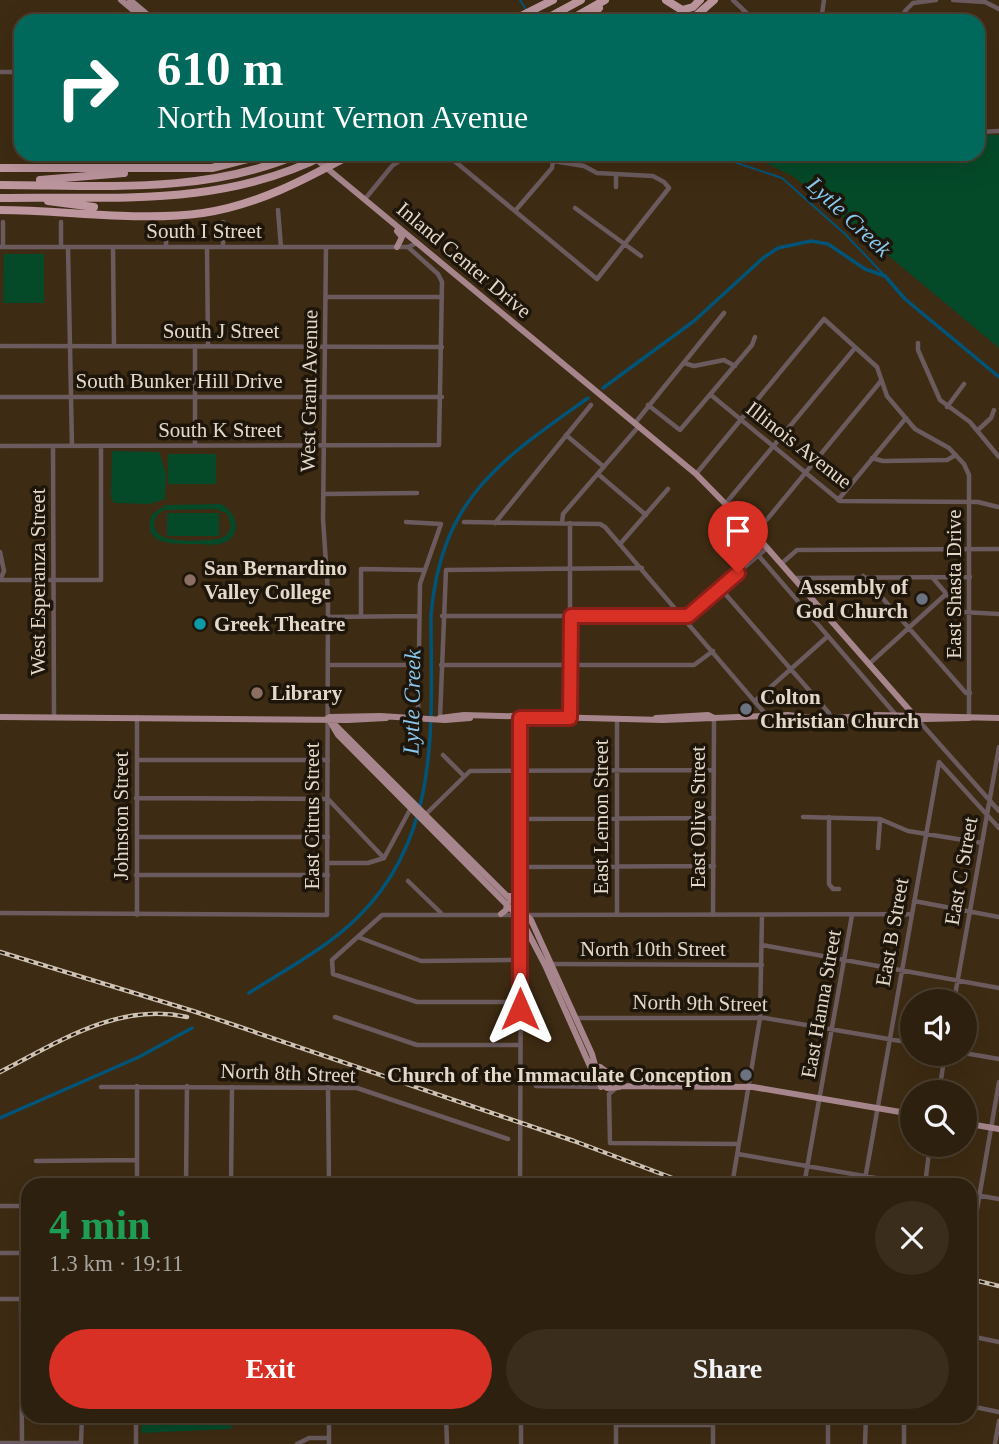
<!DOCTYPE html>
<meta charset="utf-8">
<style>
:root{--surface:#2e200e;--page:#3a2d1c;--text:#f1f3f6;--muted:#a7a39e;--line:#493e2e;--accent:#d93025}
body{margin:0;font-family:Georgia,serif;background:var(--page);color:var(--text);height:100vh;display:flex;flex-direction:column;font-size:26px;white-space:nowrap}
*{box-sizing:border-box;margin:0}
p{font-size:23px;color:var(--muted)}
.icon{flex:none;width:38px;height:38px;fill:none;stroke:currentColor;stroke-width:2;stroke-linecap:round;stroke-linejoin:round}
.map{position:relative;flex:1;overflow:hidden}
.sheet{position:absolute;left:21px;top:1178px;width:956px;height:245px;display:flex;flex-direction:column;background:var(--surface);border-radius:21px;box-shadow:0 7px 28px #0002,0 0 0 2px var(--line)}
.sheet>*{flex:none}
.guide{position:absolute;left:14px;top:14px;width:971px;height:147px;border-radius:21px;box-shadow:0 7px 28px #0002,0 0 0 2px var(--line);background:#00695c;color:#fff;overflow:hidden}
.tools{position:absolute;left:900px;top:989px;display:grid;gap:14px}
.tools a{display:grid;place-items:center;width:77px;height:77px;border-radius:50%;background:var(--surface);box-shadow:0 7px 28px #0002,0 0 0 2px var(--line);font-size:35px}
.pin{position:absolute;display:grid;place-items:center;width:60px;height:60px;color:#fff;margin:-72px -30px;border-radius:50% 50% 50% 0;rotate:-45deg;box-shadow:0 0 7px #0007}
.pin .icon{rotate:45deg}
.me{position:absolute;width:77px;margin:-38px;rotate:0deg;stroke-linejoin:round;filter:drop-shadow(0 0 5px #0008)}
.turn{display:flex;align-items:center;gap:24px;height:147px;padding:0 28px;font-size:32px}
.turn .icon{width:91px;height:91px;stroke-width:2.5}
.turn b{display:block;font-size:49px;line-height:60px}
.round{display:grid;place-items:center;flex:none;width:74px;height:74px;border-radius:37px;background:var(--page)}
.overview{display:flex;align-items:center;justify-content:space-between;height:119px;padding:0 28px}
h1{font-size:42px;font-weight:700;line-height:52px;color:#1e9e55}
.button{display:flex;gap:14px;margin-top:auto;padding:14px 28px}
.button a{flex:1;height:80px;border-radius:42px;background:var(--accent);color:#fff;font-size:28px;font-weight:700;line-height:80px;text-align:center}
.button a+a{background:var(--page);color:var(--text)}
.map>svg:first-child{display:block}
</style>
<div class="map">
<svg width="999" height="1444" viewBox="0 0 999 1444">
<rect width="100%" height="100%" fill="#3e2b13"/>
<path fill="#044a29" fill-rule="evenodd" d="M978,135H999V348L794,177L748,154H978Z
M4,254H44V303H3Z
M112,451L159,452L166,473L165,499L149,504L114,503L111,497Z
M168,454H216V484H168Z
M221,504C236,512 244,535 223,543C215,546 204,544 195,544C175,544 140,546 152,514L166,505ZM164,510L216,509L228,514L231,527L226,536L219,539C204,540 152,547 154,523C155,516 159,513 164,510Z
M167,513H219V536H167Z
M141,1416H231V1429L141,1433Z"/>
<g fill="none" stroke-linecap="round" stroke-linejoin="round">
<path stroke="#005478" stroke-width="2" d="M520,0L527,11
M530,16L533,21
M710,154L782,178L845,234L885,276"/>
<path stroke="#005478" stroke-width="3.5" d="M603,388L694,321L763,258L778,248L811,241L828,244L865,269L885,276L905,299L999,377
M249,993C286,969 327,948 358,917C442,835 431,722 431,615C441,498 501,460 588,398
M0,1118L139,1057L192,1028"/>
<path stroke="#6b5b5e" stroke-width="4.5" d="M733,0L755,21
M953,0L985,2L999,9
M821,21L824,0
M902,21L905,11L913,3L936,0
M0,72H21
M978,132L999,131
M446,154L597,279L669,188L664,182L653,176L597,173L584,166L510,154
M616,187V176
M365,199L392,166L410,154
M575,208L641,256
M278,210L281,247
M515,211L552,168L553,161
M3,222V247
M223,222V247
M0,247H408L417,243
M61,247V222
M68,247L72,446
M113,247L114,346
M166,247V227
M207,247L208,346
M326,297H442
M918,343V350L940,400L970,422L999,457
M0,346L442,347
M684,363L694,366L724,360L735,366
M711,395L840,501L978,502L998,507
M0,397H442
M648,405L680,430L752,345L755,337
M947,407L964,384
M635,423L724,313
M978,430L991,418L994,410
M566,435L604,467
M0,446L439,445L442,282L438,274L408,247
M53,446L54,717
M195,446V346
M872,458L883,461L947,460L956,455
M598,474L646,515
M696,474L824,319L877,367L887,396L915,429L949,448L964,464L969,475V718
M323,494L417,493
M838,500L906,418
M726,503L855,348
M406,522L441,524L420,584L418,718
M464,522L600,524L605,527L768,717
M495,523L591,405
M562,523L563,514L639,426
M570,523V718
M755,534L881,381
M620,544L668,489
M0,552L4,571L0,580
M758,555L896,715
M781,564L797,550L999,549
M863,576L966,693H970
M932,577L962,612L999,614
M794,578L970,577
M0,580H101V446
M721,589L829,713L830,718
M361,616V569L424,570
M442,616H688L767,548
M328,617L419,616
M869,664L946,594
M328,665H419
M441,665H694L713,651
M756,700L828,636
M137,717V915
M440,718L446,570L642,568
M520,718L521,910
M617,718V915
M919,721L999,811
M443,755L464,776
M137,760H328
M136,798L328,799L384,858
M425,815L470,771L714,770
M803,817L880,819L908,831L982,843
M829,817V884L833,889H839
M521,819L714,818
M137,837H328
M878,848L880,820
M328,863H368L384,858L412,806
M520,867L714,866
M136,875H328
M408,881L441,913
M914,901L999,917
M0,913L327,915L328,593L323,519L326,247
M517,915H382L332,960L333,974L417,1002H520
M526,915L911,914
M713,915L714,718
M358,937L421,961L520,960
M762,945L999,988
M549,964L762,965
M954,1001L999,747
M335,1017L417,1045H520
M575,1018H765L912,1043
M964,1053L999,1059
M536,1086L602,1087
M101,1087L357,1088L508,1139
M328,1087L329,1185
M615,1089L609,1094L610,1143L739,1144
M939,1092L945,1054
M738,1154L916,1185
M36,1161L137,1160
M137,1185V1086
M186,1185L187,1086
M231,1185L232,1087
M520,1185L521,922
M732,1185L760,1018L762,915
M804,1185L852,915
M864,1185L939,762L999,828
M925,1185L930,1144
M970,1194L999,1199
M0,1206H28
M970,1250L999,1082
M0,1253H28
M0,1299H28
M21,1299L22,1443
M970,1336L999,1342
M970,1406L999,1412
M446,1416L447,1444
M616,1416V1444
M713,1416V1444
M329,1422H402
M616,1425H713
M0,1443H81L82,1416
M136,1444V1416
M297,1444L309,1438H329
M329,1444V1416
M521,1444V1416
M828,1444V1416
M865,1444L866,1416
M904,1444V1416
M995,1444L999,1421"/>
<path stroke="#a6868c" stroke-width="6" d="M121,0L146,21
M130,0L155,21
M317,160L696,474L755,534L919,721
M397,231L402,237L397,247
M0,717L348,720L386,718
M330,717L380,716L445,720L470,718
M328,718L338,735L521,919L545,965L597,1082L607,1088L619,1087
M440,718L464,715L663,720L788,715L839,721L969,718
M656,718L708,715L714,718
M776,718L779,720L815,718
M834,718L876,715L999,718
M329,719L531,920L592,1054L601,1087
M509,896H516L521,891
M501,914L506,910L507,904
M600,1067L621,1083
M617,1086L753,1087L912,1114
M964,1123L999,1129"/>
<path stroke="#bd969e" stroke-width="8" d="M666,0L682,10L693,7L700,0
M511,21L553,0
M542,21L581,0
M568,21L605,0
M582,21L599,8
M690,21L714,0
M0,168H212L267,154
M40,180L124,173
M0,185C101,185 203,195 299,154
M0,198C114,196 222,208 327,154
M48,201L94,207
M0,210C66,210 139,222 203,213C257,205 304,180 352,154"/>
<g stroke="#cfc2b2" stroke-width="4.5">
<path id="rail" d="M0,952L193,1011L574,1141L691,1185
M0,1072C59,1042 118,1002 187,1017
M970,1279L999,1286"/>
</g>
<use href="#rail" stroke="#1e160b" stroke-width="2" stroke-dasharray="5" stroke-linecap="butt"/>
<path stroke="#a6868c" stroke-width="6" d="M310,154L317,160"/>
</g>
<g fill="none" stroke-linecap="round" stroke-linejoin="round">
<g stroke="#8d1f18" stroke-width="18">
<path id="route" d="M520,1009V718H570L571,616H688L738,573"/>
</g>
<use href="#route" stroke="#d93025" stroke-width="12"/>
</g>
<g fill="#8d6e63" stroke="#1e160b" stroke-width="2.5">
<circle cx="190" cy="580" r="7"/>
<circle cx="257" cy="693" r="7"/>
</g>
<g fill="#6b7280" stroke="#1e160b" stroke-width="2.5">
<circle cx="922" cy="599" r="7"/>
<circle cx="746" cy="709" r="7"/>
<circle cx="746" cy="1075" r="7"/>
</g>
<circle fill="#0f9aa8" stroke="#1e160b" stroke-width="2.5" cx="200" cy="624" r="7"/>
<g text-anchor="middle" dominant-baseline="central" stroke-width="7" stroke-linejoin="round" paint-order="stroke">
<g font-size="21" fill="#e4d8c9" stroke="#1e160b">
<text x="204" y="231">South I Street</text>
<text transform="translate(464 260) rotate(40)">Inland Center Drive</text>
<text x="221" y="331">South J Street</text>
<text x="179" y="381">South Bunker Hill Drive</text>
<text transform="translate(309 391) rotate(-89)">West Grant Avenue</text>
<text x="220" y="430">South K Street</text>
<text transform="translate(799 445) rotate(38)">Illinois Avenue</text>
<text transform="translate(38 582) rotate(-90)">West Esperanza Street</text>
<text transform="translate(954 584) rotate(-90)">East Shasta Drive</text>
<text transform="translate(121 816) rotate(-90)">Johnston Street</text>
<text transform="translate(312 816) rotate(-90)">East Citrus Street</text>
<text transform="translate(601 817) rotate(-90)">East Lemon Street</text>
<text transform="translate(698 817) rotate(-90)">East Olive Street</text>
<text transform="translate(961 871) rotate(-80)">East C Street</text>
<text transform="translate(892 932) rotate(-80)">East B Street</text>
<text x="653" y="949">North 10th Street</text>
<text transform="translate(700 1003) rotate(1)">North 9th Street</text>
<text transform="translate(821 1004) rotate(-80)">East Hanna Street</text>
<text transform="translate(288 1073) rotate(2)">North 8th Street</text>
</g>
<g font-size="21" font-weight="bold" fill="#e4d8c9" stroke="#1e160b" text-anchor="start">
<text x="204" y="568">San Bernardino<tspan x="204" dy="24">Valley College</tspan></text>
<text x="908" y="587" text-anchor="end">Assembly of<tspan x="908" dy="24">God Church</tspan></text>
<text x="214" y="624">Greek Theatre</text>
<text x="271" y="693">Library</text>
<text x="760" y="697">Colton<tspan x="760" dy="24">Christian Church</tspan></text>
<text x="732" y="1075" text-anchor="end">Church of the Immaculate Conception</text>
</g>
<g font-size="23" font-style="italic" fill="#88c9f1" stroke="#1e160b">
<text transform="translate(849 217) rotate(43)">Lytle Creek</text>
<text transform="translate(412 702) rotate(-89)">Lytle Creek</text>
</g>
</g>
</svg>
<div class="tools">
<a><svg class="icon" aria-label="sound" viewBox="0 0 24 24"><path d="M4 9h4l5-4v14l-5-4H4zM17 9q2 3 0 6"/></svg></a>
<a><svg class="icon" aria-label="search" viewBox="0 0 24 24"><circle cx="10" cy="10" r="6"/><path d="M15 15l6 6"/></svg></a>
</div>
<div class="pin" style="left:738px;top:573px;background:#d93025"><svg class="icon" aria-label="arrive" viewBox="0 0 24 24"><path d="M6 21V4h12l-3 4 3 4H6"/></svg></div>
<svg class="me" style="left:520px;top:1009px" viewBox="-20 -20 40 40"><path d="M0-17L14 15 0 8-14 15z" fill="#d93025" stroke="#fff" stroke-width="4"/></svg>
<div class="guide">
<div class="turn"><svg class="icon" aria-label="right" viewBox="0 0 24 24"><path d="M7 20v-9h11M14 6l5 5-5 5"/></svg><div><b>610 m</b>North Mount Vernon Avenue</div></div>
</div>
<section class="sheet">
<div class="overview"><div><h1>4 min</h1><p>1.3 km · 19:11</p></div><a class="round"><svg class="icon" aria-label="close" viewBox="0 0 24 24"><path d="M6 6l12 12M18 6L6 18"/></svg></a></div>
<div class="button"><a>Exit</a><a>Share</a></div>
</section>
</div>
